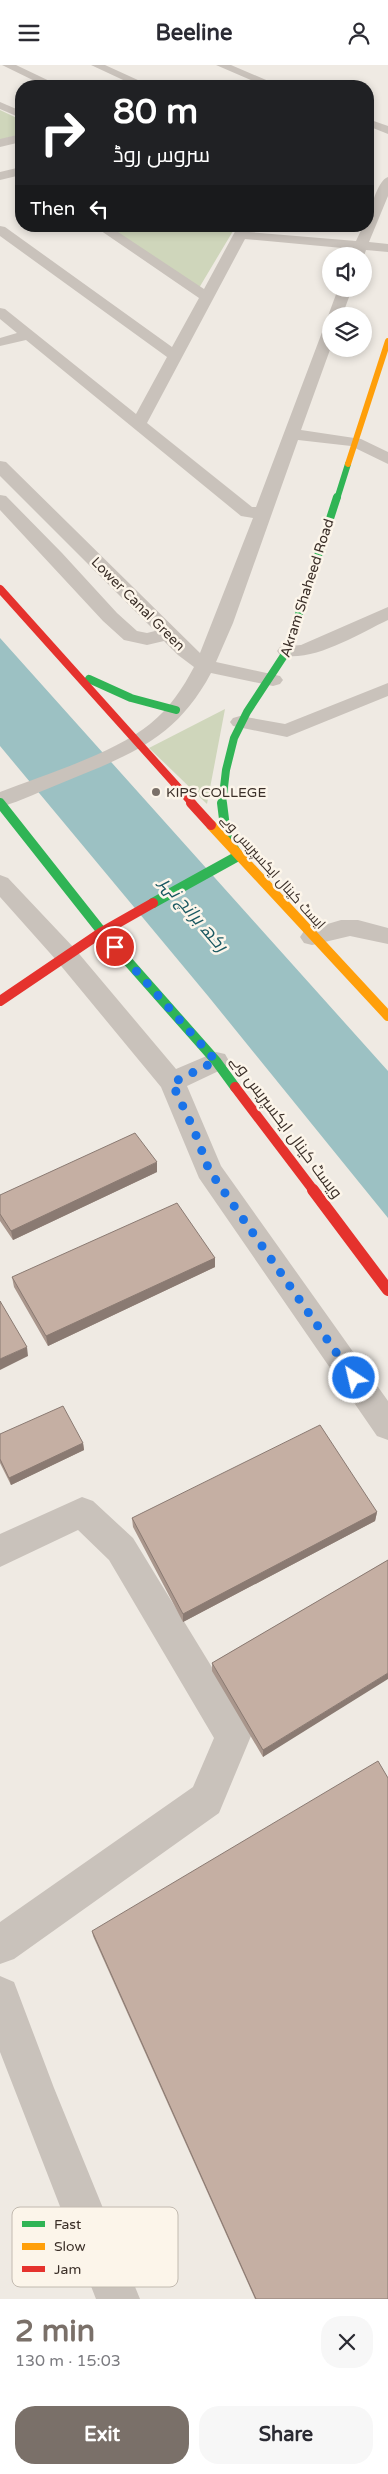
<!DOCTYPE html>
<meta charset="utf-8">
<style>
:root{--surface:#fff;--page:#f7f7f7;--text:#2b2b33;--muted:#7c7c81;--accent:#7a7069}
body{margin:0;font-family:"Varela Round",Cairo,sans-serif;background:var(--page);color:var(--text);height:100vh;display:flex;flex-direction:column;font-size:19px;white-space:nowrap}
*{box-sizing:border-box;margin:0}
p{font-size:16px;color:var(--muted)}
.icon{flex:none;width:28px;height:28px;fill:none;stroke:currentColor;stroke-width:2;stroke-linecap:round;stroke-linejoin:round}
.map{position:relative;height:2234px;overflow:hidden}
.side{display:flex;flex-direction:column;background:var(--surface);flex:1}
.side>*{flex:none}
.hud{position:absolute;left:15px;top:15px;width:359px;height:152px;border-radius:20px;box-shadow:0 2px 8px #0003;background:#202124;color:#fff;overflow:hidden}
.controls{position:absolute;left:322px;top:182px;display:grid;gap:10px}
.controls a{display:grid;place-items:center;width:50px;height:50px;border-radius:50%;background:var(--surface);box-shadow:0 2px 8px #0003;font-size:25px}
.pin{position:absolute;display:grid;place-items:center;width:42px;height:42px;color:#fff;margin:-21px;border:2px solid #fff;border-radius:50%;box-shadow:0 1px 5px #0007}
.me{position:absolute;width:55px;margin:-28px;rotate:325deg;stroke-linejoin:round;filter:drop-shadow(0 0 4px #0008)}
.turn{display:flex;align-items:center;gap:18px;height:105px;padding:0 15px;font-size:22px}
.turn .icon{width:65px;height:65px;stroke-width:2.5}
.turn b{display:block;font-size:35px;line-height:42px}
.then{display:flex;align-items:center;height:48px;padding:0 15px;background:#0003;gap:10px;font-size:19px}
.round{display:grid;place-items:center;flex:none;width:52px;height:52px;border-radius:20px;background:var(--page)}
.overview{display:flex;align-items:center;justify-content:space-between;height:85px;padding:0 15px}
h1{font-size:30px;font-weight:700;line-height:38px;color:var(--accent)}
.primary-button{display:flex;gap:10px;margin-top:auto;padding:10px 15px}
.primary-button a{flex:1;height:58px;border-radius:20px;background:var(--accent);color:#fff;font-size:20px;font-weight:700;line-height:58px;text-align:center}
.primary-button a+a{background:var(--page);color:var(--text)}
header{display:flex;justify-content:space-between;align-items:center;height:65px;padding:0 15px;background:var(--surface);font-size:22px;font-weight:700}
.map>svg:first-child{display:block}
</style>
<header><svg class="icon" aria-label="menu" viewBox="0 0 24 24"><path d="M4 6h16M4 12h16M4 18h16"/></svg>Beeline<svg class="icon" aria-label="person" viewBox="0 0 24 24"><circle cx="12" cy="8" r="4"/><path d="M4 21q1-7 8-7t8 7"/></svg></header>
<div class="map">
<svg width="388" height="2234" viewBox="0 0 388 2234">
<rect width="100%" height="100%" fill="#efeae3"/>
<path fill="#cfd6bb" d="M0,45L21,55V69L0,75Z
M106,161H236L199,223Z
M225,644L207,739L149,683Z"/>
<path fill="#9cc1c3" d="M0,573L388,1006V1153L208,931L0,681Z"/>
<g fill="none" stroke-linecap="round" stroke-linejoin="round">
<path fill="#c9c2bb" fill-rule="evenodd" d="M2,0H16L60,21H45Z
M91,0H105L151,21H136Z
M216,0H231L280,21H265Z
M0,37L21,46V53L0,44Z
M368,54L388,61V69L368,61Z
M21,69V77L0,82V74Z
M21,102V110L0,115V107Z
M388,112V131L369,177L388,179V187L366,185L364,191H350L353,184L245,174L147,358L252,442H256L324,262L331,258V282L301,365L361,374L388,387V399L351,381L298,375L233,558L216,597L280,611L283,615L280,619L273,621L211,608C176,674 130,690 64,717C43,725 22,736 0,742V727C44,710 115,688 150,659C169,644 183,623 194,602L178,590L164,576L147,580L124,575L103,556L0,445V430L6,431L62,488L117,548L137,566L147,568L155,566L0,411V396L6,397L200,588L253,453L241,451L26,275L0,281V273L17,268L0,254V243L5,244L136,349L167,292L0,171V161L5,162L172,282L199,233L94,161H109L204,224L238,161H251L249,167L356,176L363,161H368C368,150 377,115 388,112Z
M338,224H352L342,251H331V254L328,251Z
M388,542V555C358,569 313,598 280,590L277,586L280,582L301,580Z
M388,618V631L287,672L233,661L230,657L233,653L240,651L285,659Z
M0,810L8,813L75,884L176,1004L216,987L225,989L229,996L225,1003L187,1021L221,1101L388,1336V1375L377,1371L199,1113L161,1022L57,896L0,832Z
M341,855H358L388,863V879L350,871L312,880L304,878L300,872L304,866Z
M82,1432L93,1436L133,1473L246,1658L251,1671L219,1748L14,1894L0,1899V1857L193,1722L214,1673L109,1495L78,1465L0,1502V1469Z
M0,1911L14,1917L54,2023L140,2234H96L0,1987Z"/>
<path stroke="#30b455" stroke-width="6" d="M337,434L348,399"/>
<path stroke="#30b455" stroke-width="8" d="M89,614L131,633L176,645
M222,739L226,705L234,673L247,647L287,586L337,432"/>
<path stroke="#30b455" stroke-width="10" d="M0,738L102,867L216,996L235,1022
M153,838L238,791L226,770L222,738"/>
<path stroke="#ff9f0a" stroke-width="6" d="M348,399L388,276"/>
<path stroke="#ff9f0a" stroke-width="10" d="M211,760L388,951"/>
<path stroke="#e5322d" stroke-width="8" d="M0,524L193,739"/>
<path stroke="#e5322d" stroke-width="10" d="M191,738L211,760
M0,936L102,867L153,838
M235,1022L314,1126"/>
<path stroke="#e5322d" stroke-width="12" d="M313,1125L388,1225"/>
</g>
<path fill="#a9968c" d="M157,1107L13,1175L0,1156V1130Z
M215,1193V1202L48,1281L14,1222L12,1212Z
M0,1369L83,1378L84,1385L11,1420L0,1398Z
M377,1447L375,1456L183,1557L133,1462L132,1453Z
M388,1495L263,1692L212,1606V1598Z
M92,1866L388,2234H255L93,1871Z"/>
<path fill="#8a7a72" d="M157,1097V1107L13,1175L11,1166Z
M215,1193V1202L48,1281L46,1271Z
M27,1282L28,1291L0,1305V1294Z
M83,1378L84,1385L11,1420L9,1413Z
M377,1447L375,1456L183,1557V1549Z
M388,1608V1614L263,1692V1685Z"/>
<path fill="#c5afa3" stroke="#8a7a72" d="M135,1068L157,1097L11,1166L0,1149V1130Z
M177,1138L215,1193L46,1271L12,1212Z
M0,1236L27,1282L0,1294Z
M63,1341L83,1378L9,1413L0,1394V1369Z
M320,1360L377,1447L183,1549L132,1453Z
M388,1495V1608L263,1685L212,1598Z
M378,1696L388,1713V2234H256L92,1866Z"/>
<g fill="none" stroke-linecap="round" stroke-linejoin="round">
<path stroke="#1a73e8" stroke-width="9" stroke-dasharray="0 16.2" d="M115,882L216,996L172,1018L194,1065L209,1105L354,1313"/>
</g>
<circle fill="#7a7069" stroke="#fcf5ea" stroke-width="2" cx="156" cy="727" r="5"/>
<g text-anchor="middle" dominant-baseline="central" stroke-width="5" stroke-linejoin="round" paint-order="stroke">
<g font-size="14" fill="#3b2f28" stroke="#fcf5ea">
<text transform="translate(307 523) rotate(-72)">Akram Shaheed Road</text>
<text transform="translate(138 539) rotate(45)">Lower Canal Green</text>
<text transform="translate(273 807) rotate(48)">ایسٹ کینال ایکسپریس وے</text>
</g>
<g font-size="14" fill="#3b2f28" stroke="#fcf5ea" text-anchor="start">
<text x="166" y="727">KIPS COLLEGE</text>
</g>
<g font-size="16" fill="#3b2f28" stroke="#fcf5ea">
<text transform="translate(286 1062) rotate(53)">ویسٹ کینال ایکسپریس وے</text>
</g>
<g font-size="18" font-style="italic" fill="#195861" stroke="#fcf5ea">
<text transform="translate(194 849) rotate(49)">رکھ برانچ نہر</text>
</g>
</g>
<rect x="12" y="2142" width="166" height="80" rx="8" fill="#fcf5ea" stroke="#c2bab0" stroke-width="1"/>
<rect x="22" y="2156" width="23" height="6" fill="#30b455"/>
<rect x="22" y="2178" width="23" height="7" fill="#ff9f0a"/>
<rect x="22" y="2201" width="23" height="6" fill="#e5322d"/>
<g font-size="14" fill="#3b2f28">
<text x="54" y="2164">Fast</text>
<text x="54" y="2186">Slow</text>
<text x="54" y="2209">Jam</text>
</g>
</svg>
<div class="controls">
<a><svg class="icon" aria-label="sound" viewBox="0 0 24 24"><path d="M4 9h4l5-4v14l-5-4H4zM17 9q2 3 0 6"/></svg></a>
<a><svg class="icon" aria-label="layers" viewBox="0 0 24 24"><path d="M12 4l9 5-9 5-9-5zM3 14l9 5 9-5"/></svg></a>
</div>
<div class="pin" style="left:115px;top:882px;background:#d93025"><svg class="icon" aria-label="arrive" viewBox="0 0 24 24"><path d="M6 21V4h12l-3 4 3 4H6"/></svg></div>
<svg class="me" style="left:354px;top:1313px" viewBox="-20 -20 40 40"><circle r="17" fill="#1a73e8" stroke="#fff" stroke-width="3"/><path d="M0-11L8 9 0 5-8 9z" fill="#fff"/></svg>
<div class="hud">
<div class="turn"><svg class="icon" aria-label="right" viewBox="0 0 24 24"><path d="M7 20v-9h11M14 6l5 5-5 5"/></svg><div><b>80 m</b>سروس روڈ</div></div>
<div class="then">Then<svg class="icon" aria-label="left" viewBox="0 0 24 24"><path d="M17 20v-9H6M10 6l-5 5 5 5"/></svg></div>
</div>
</div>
<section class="side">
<div class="overview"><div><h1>2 min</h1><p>130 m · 15:03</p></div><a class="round"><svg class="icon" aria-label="close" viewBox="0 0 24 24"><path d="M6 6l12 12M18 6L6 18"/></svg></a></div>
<div class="primary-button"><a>Exit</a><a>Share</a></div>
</section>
